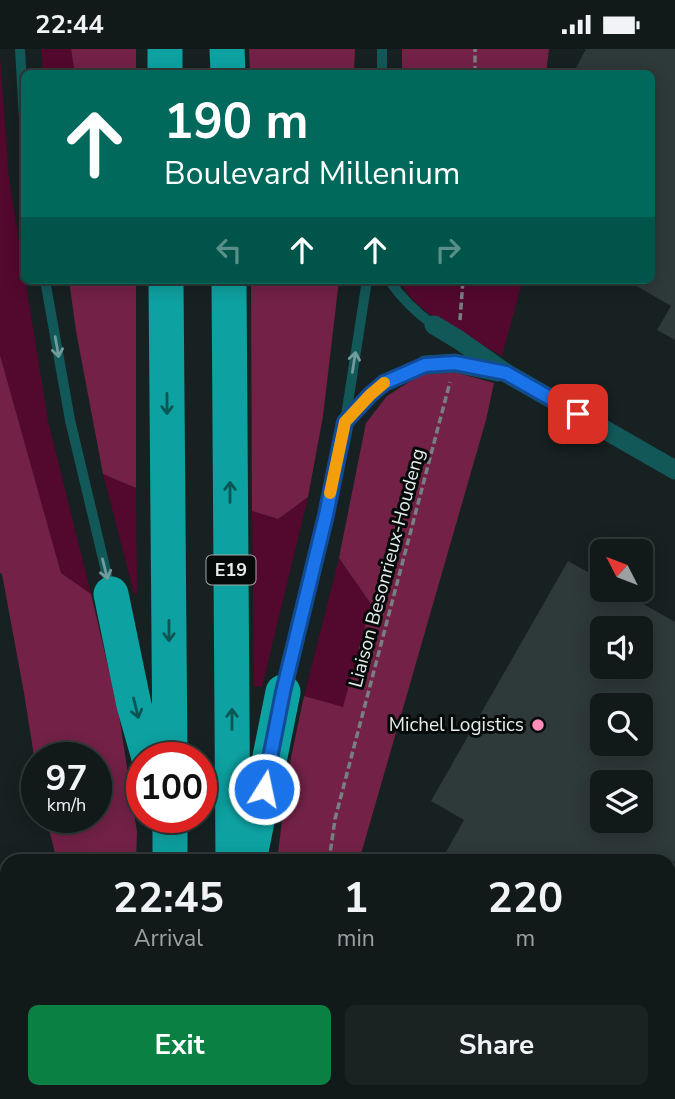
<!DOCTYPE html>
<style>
:root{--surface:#111919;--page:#1a2222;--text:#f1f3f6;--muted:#9ca0a2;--line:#303838;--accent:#0b8043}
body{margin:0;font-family:"Nunito Sans",sans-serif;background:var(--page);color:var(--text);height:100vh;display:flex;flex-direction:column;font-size:26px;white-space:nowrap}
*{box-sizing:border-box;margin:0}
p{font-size:23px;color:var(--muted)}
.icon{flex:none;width:38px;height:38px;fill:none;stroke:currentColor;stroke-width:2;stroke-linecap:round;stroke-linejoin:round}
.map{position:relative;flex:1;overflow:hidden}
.details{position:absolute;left:0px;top:805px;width:676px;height:245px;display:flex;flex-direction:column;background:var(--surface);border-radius:21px 21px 0 0;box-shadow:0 4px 18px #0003,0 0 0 2px var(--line)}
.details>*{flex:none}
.top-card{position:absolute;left:21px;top:21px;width:634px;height:214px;border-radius:10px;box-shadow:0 4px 18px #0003,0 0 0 2px var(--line);background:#00695c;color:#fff;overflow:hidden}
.needle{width:46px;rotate:312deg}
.controls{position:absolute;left:590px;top:490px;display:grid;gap:14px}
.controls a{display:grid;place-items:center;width:63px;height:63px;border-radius:10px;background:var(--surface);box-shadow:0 4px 18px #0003,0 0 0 2px var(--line);font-size:35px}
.speed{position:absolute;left:21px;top:693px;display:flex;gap:14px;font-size:35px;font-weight:700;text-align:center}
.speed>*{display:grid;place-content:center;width:91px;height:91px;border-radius:50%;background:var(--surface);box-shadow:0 4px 18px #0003,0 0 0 2px var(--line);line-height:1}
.speed small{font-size:18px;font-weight:400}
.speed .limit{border:10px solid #d22;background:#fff;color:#111}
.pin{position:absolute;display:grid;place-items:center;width:60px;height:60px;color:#fff;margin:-30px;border-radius:14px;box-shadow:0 4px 10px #0006}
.me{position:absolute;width:77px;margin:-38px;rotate:10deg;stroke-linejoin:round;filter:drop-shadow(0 0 5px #0008)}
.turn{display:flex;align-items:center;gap:24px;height:147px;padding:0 28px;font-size:32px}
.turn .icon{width:91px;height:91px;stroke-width:2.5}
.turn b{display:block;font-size:49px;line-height:60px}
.lanes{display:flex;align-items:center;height:66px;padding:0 28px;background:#0003;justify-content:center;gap:35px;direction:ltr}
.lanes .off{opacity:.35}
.eta{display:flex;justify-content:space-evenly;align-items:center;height:119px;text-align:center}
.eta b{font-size:42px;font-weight:700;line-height:49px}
.action{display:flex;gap:14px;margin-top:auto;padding:14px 28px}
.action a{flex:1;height:80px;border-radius:10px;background:var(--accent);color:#fff;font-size:28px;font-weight:700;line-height:80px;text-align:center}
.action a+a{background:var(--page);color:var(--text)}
.status{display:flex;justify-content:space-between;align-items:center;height:49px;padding:0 35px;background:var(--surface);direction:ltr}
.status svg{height:19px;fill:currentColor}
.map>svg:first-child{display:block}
</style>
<div class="status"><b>22:44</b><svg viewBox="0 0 49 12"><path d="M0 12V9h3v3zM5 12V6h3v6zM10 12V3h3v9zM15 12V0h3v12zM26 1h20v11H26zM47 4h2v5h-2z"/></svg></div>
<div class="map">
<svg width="675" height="1050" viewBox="0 0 675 1050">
<rect width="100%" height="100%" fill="#172121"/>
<path fill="#53082e" d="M41,0H71L74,19L72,24H43Z
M0,7L9,130L48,372L91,545L61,524L0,306Z
M400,231H509L522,234L502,307C471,289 413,265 400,231Z
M103,425L136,439L137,546L134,544Z
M308,448L262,638L254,637L252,462L278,470Z
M339,509L371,555L343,659L304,647Z"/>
<path fill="#732147" d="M71,0H136V24H72L74,19Z
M249,0H355L354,24H250Z
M402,0H549L546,24H402Z
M69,231H136V439L103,425L76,282Z
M251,231H339L323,367L308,448L278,470L252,462Z
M0,306L61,524L91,545L118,660L137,783L136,812H57L46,768H96V709H37V726L24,644L2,525L0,524Z
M451,322L494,334L486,371L359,812H277L288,723L304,647L343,658L371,555L339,509L366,374L387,347L423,324Z
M273,1043H330L329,1050H272Z"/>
<path fill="#2e3939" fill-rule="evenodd" d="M586,0H675V291L657,281L671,257L626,231H651V24H584L576,19Z
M568,512L602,531V541H619L675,573V812H441L464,771L431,752ZM602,579H640V618H602ZM602,656H640V695H602ZM602,733H640V772H602Z"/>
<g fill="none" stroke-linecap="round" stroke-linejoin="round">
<path stroke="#778080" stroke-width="3.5" stroke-dasharray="7 3.5" stroke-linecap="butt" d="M475,24V0
M460,271L463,231
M329,812L335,770L450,333
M309,1050V1043"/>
<path stroke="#135858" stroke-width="10" d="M20,0L24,70
M382,0V24
M45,231L70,371L110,539
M389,231C402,250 415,263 434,276
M346,373L370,347L384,334L425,316
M284,639L326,466L345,373L367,231"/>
<path stroke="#135858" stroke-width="19" d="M434,276L459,291L506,324L675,421
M425,316L455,314L498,323"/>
<path stroke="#0da2a1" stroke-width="35" d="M165,0V24
M227,0L228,24
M166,231L170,709
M229,231L233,812
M111,545L134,656L149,709
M170,768V812
M249,812L283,643
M172,1043V1050
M234,1043V1050"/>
</g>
<defs><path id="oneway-shaft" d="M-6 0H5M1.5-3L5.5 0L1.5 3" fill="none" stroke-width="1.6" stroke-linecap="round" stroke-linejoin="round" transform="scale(1.75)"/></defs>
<g stroke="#729b9b">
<use href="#oneway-shaft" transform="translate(57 298) rotate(80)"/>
<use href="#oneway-shaft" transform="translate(354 313) rotate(-81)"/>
<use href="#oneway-shaft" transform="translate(105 520) rotate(76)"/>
</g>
<g stroke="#0a5655">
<use href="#oneway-shaft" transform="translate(167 355) rotate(90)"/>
<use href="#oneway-shaft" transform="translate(230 443) rotate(-90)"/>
<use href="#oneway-shaft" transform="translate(169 582) rotate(90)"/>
<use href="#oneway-shaft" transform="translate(136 659) rotate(76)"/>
<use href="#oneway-shaft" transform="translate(232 670) rotate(-90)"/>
</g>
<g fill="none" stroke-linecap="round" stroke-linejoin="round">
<g stroke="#114b97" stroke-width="18">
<path id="route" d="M264,740L283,643L326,466L345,373L370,346L384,334L425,316L455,314L506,324L578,365"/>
</g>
<use href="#route" stroke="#1a73e8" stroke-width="12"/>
<path stroke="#f59e0b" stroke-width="12" d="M330,444L345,373L370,346L384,334"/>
</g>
<circle fill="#ff8ebb" stroke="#060a09" stroke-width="2.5" cx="538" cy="676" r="7"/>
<g text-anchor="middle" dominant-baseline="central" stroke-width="6" stroke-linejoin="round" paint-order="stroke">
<rect fill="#060a09" stroke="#a3a9a9" stroke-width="2" x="206.5" y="506.5" width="49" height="29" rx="5"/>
<g font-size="18" font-weight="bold" fill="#e6eded">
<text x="231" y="521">E19</text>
</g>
<g font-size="19" fill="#e6eded" stroke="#060a09">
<text transform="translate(387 519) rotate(-75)">Liaison Besonrieux-Houdeng</text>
</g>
<g font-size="19" fill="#e6eded" stroke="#060a09" text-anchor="end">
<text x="524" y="676">Michel Logistics</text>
</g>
</g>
</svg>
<div class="controls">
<a><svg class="needle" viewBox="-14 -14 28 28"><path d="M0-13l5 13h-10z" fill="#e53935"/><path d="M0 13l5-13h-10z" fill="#9ca0a2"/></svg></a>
<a><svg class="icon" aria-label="sound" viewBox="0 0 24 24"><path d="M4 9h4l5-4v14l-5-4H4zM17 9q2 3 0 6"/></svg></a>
<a><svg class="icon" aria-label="search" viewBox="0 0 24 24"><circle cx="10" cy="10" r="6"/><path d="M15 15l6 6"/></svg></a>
<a><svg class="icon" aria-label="layers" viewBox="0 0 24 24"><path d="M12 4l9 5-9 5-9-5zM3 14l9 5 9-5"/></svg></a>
</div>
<div class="speed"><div>97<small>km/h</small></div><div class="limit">100</div></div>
<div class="pin" style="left:578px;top:365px;background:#d93025"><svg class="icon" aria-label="arrive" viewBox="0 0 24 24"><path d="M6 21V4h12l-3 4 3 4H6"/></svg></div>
<svg class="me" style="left:264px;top:740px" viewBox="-20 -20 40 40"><circle r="17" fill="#1a73e8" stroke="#fff" stroke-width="3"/><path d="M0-11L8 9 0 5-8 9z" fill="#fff"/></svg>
<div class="top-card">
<div class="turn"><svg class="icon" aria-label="ahead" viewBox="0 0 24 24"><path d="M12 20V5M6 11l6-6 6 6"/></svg><div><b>190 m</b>Boulevard Millenium</div></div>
<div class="lanes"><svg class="icon off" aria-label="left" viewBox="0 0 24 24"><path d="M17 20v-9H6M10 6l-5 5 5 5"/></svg><svg class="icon" aria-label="ahead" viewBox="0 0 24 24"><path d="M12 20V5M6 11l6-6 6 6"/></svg><svg class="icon" aria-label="ahead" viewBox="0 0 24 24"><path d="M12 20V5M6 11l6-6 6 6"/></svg><svg class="icon off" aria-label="right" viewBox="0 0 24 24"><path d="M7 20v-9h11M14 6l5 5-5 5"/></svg></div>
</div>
<section class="details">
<div class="eta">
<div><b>22:45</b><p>Arrival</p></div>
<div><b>1</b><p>min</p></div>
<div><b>220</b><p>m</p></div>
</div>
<div class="action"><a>Exit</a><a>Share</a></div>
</section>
</div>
